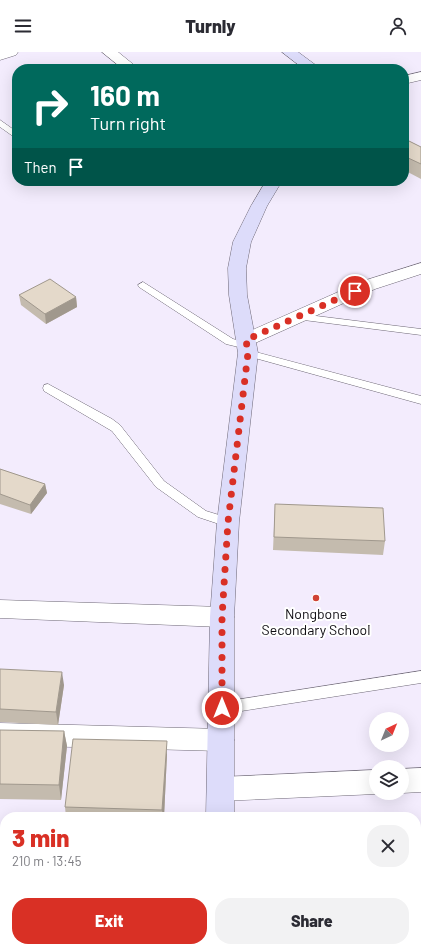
<!DOCTYPE html>
<meta charset="utf-8">
<style>
:root{--surface:#fff;--page:#f2f2f3;--text:#2b2b33;--muted:#7c7c81;--accent:#d93025}
body{margin:0;font-family:Barlow,sans-serif;background:var(--page);color:var(--text);height:100vh;display:flex;flex-direction:column;font-size:15px;white-space:nowrap}
*{box-sizing:border-box;margin:0}
p{font-size:13px;color:var(--muted)}
.icon{flex:none;width:22px;height:22px;fill:none;stroke:currentColor;stroke-width:2;stroke-linecap:round;stroke-linejoin:round}
.map{position:relative;flex:1;overflow:hidden}
.side{position:absolute;left:0px;top:760px;width:421px;height:140px;display:flex;flex-direction:column;background:var(--surface);border-radius:16px 16px 0 0;box-shadow:0 4px 16px #0002}
.side>*{flex:none}
.hud{position:absolute;left:12px;top:12px;width:397px;height:122px;border-radius:16px;box-shadow:0 4px 16px #0002;background:#00695c;color:#fff;overflow:hidden}
.needle{width:26px;rotate:43deg}
.buttons{position:absolute;left:369px;top:660px;display:grid;gap:8px}
.buttons a{display:grid;place-items:center;width:40px;height:40px;border-radius:50%;background:var(--surface);box-shadow:0 4px 16px #0002;font-size:20px}
.pin{position:absolute;display:grid;place-items:center;width:34px;height:34px;color:#fff;margin:-17px;border:2px solid #fff;border-radius:50%;box-shadow:0 1px 4px #0007}
.me{position:absolute;width:44px;margin:-22px;rotate:0deg;stroke-linejoin:round;filter:drop-shadow(0 0 3px #0008)}
.turn{display:flex;align-items:center;gap:14px;height:84px;padding:0 12px;font-size:18px}
.turn .icon{width:52px;height:52px;stroke-width:2.5}
.turn b{display:block;font-size:28px;line-height:34px}
.then{display:flex;align-items:center;height:38px;padding:0 12px;background:#0003;gap:8px;font-size:15px}
.round{display:grid;place-items:center;flex:none;width:42px;height:42px;border-radius:16px;background:var(--page)}
.headline{display:flex;align-items:center;justify-content:space-between;height:68px;padding:0 12px}
h1{font-size:24px;font-weight:800;line-height:30px;color:var(--accent)}
.cta{display:flex;gap:8px;margin-top:auto;padding:8px 12px}
.cta a{flex:1;height:46px;border-radius:16px;background:var(--accent);color:#fff;font-size:16px;font-weight:800;line-height:46px;text-align:center}
.cta a+a{background:var(--page);color:var(--text)}
header{display:flex;justify-content:space-between;align-items:center;height:52px;padding:0 12px;background:var(--surface);font-size:18px;font-weight:800}
.map>svg:first-child{display:block}
</style>
<header><svg class="icon" aria-label="menu" viewBox="0 0 24 24"><path d="M4 6h16M4 12h16M4 18h16"/></svg>Turnly<svg class="icon" aria-label="person" viewBox="0 0 24 24"><circle cx="12" cy="8" r="4"/><path d="M4 21q1-7 8-7t8 7"/></svg></header>
<div class="map">
<svg width="421" height="900" viewBox="0 0 421 900">
<rect width="100%" height="100%" fill="#f3ecfd"/>
<g fill="none" stroke-linecap="round" stroke-linejoin="round">
<g stroke="#6e6876" stroke-width="1">
<path id="lane" d="M0,68L17,80V87L0,75Z
M143,230L233,287L251,292L252,294L247,297L226,292L139,235L138,233Z
M300,262L421,277V283L296,267L295,265Z
M248,298L421,344V352L244,303L243,301L244,299Z
M48,332L112,367L120,373L164,429L206,459L232,467L234,470L232,473L228,475L198,465L156,435L112,379L44,339L43,336L44,333Z
M421,619V631L222,662L217,660L215,656L217,652L222,650Z"/>
</g>
<g stroke="#6e6876" stroke-width="1">
<path id="street" d="M0,0H18L16,3L0,8Z
M102,0H118L139,17H123Z
M421,20V28L404,32V24Z
M421,211V222L375,237L253,292L246,294L239,292L236,288L239,284L363,229Z
M0,548L222,555L230,558L234,565L230,572L222,575L0,566Z
M0,671L221,677L230,680L234,688L230,696L221,699L0,693Z
M421,716V740L402,741V717Z
M376,718V741H379L376,742L221,749L211,746L208,737L211,728L221,725Z"/>
</g>
<g stroke="#6e6876" stroke-width="1">
<path id="secondary" d="M282,0H298L321,17H304Z
M266,129H282L267,154L251,190L246,216L247,243L258,301L239,470L234,565V765H206L210,565L217,470L238,301L229,243L228,216L233,190L251,154Z
M200,895H230L229,900H199Z"/>
</g>
<use href="#lane" fill="#fff" fill-rule="evenodd"/>
<use href="#street" fill="#fff" fill-rule="evenodd"/>
<use href="#secondary" fill="#dddcfa" fill-rule="evenodd"/>
</g>
<path fill="#c4bbae" d="M17,60V76L14,74L13,61Z
M404,87L421,95V127L404,118Z
M19,243L76,245L77,255L46,272L21,253Z
M0,417L45,432L47,441L31,462L0,452Z
M275,452L385,489L383,503L273,498Z
M0,617L64,633L58,673L0,670Z
M0,678L64,679L67,694L61,748L0,747Z
M167,702L164,765H66L65,755Z"/>
<path fill="#a0988d" d="M76,245L77,255L46,272L45,262Z
M45,432L47,441L31,462L30,453Z
M62,620L64,633L58,673L56,660Z
M64,679L67,694L61,748L59,733Z
M167,689V702L164,765H163L162,758Z"/>
<path fill="#e4d9ca" stroke="#a0988d" d="M17,60V65L13,61Z
M404,87H405L421,95V112L404,104Z
M50,227L76,245L45,262L19,243Z
M0,417L45,432L30,453L0,442Z
M275,452L383,456L385,489L274,485Z
M0,617L62,620L56,660L0,657Z
M0,678L64,679L59,733L0,732Z
M73,687L167,689L162,758L65,755Z"/>
<g fill="none" stroke-linecap="round" stroke-linejoin="round">
<path stroke="#d93025" stroke-width="7" stroke-dasharray="0 12.6" d="M222,656V565L228,470L248,301L246,288L355,239"/>
</g>
<circle fill="#d04335" stroke="#fff" stroke-width="1.5" cx="316" cy="546" r="4"/>
<g text-anchor="middle" dominant-baseline="central" stroke-width="4" stroke-linejoin="round" paint-order="stroke">
<g font-size="14" fill="#0f0d12" stroke="#fff">
<text x="316" y="561">Nongbone<tspan x="316" dy="16">Secondary School</tspan></text>
</g>
</g>
</svg>
<div class="buttons">
<a><svg class="needle" viewBox="-14 -14 28 28"><path d="M0-13l5 13h-10z" fill="#e53935"/><path d="M0 13l5-13h-10z" fill="#7c7c81"/></svg></a>
<a><svg class="icon" aria-label="layers" viewBox="0 0 24 24"><path d="M12 4l9 5-9 5-9-5zM3 14l9 5 9-5"/></svg></a>
</div>
<div class="pin" style="left:355px;top:239px;background:#d93025"><svg class="icon" aria-label="arrive" viewBox="0 0 24 24"><path d="M6 21V4h12l-3 4 3 4H6"/></svg></div>
<svg class="me" style="left:222px;top:656px" viewBox="-20 -20 40 40"><circle r="17" fill="#d93025" stroke="#fff" stroke-width="3"/><path d="M0-11L8 9 0 5-8 9z" fill="#fff"/></svg>
<div class="hud">
<div class="turn"><svg class="icon" aria-label="right" viewBox="0 0 24 24"><path d="M7 20v-9h11M14 6l5 5-5 5"/></svg><div><b>160 m</b>Turn right</div></div>
<div class="then">Then<svg class="icon" aria-label="arrive" viewBox="0 0 24 24"><path d="M6 21V4h12l-3 4 3 4H6"/></svg></div>
</div>
<section class="side">
<div class="headline"><div><h1>3 min</h1><p>210 m · 13:45</p></div><a class="round"><svg class="icon" aria-label="close" viewBox="0 0 24 24"><path d="M6 6l12 12M18 6L6 18"/></svg></a></div>
<div class="cta"><a>Exit</a><a>Share</a></div>
</section>
</div>
